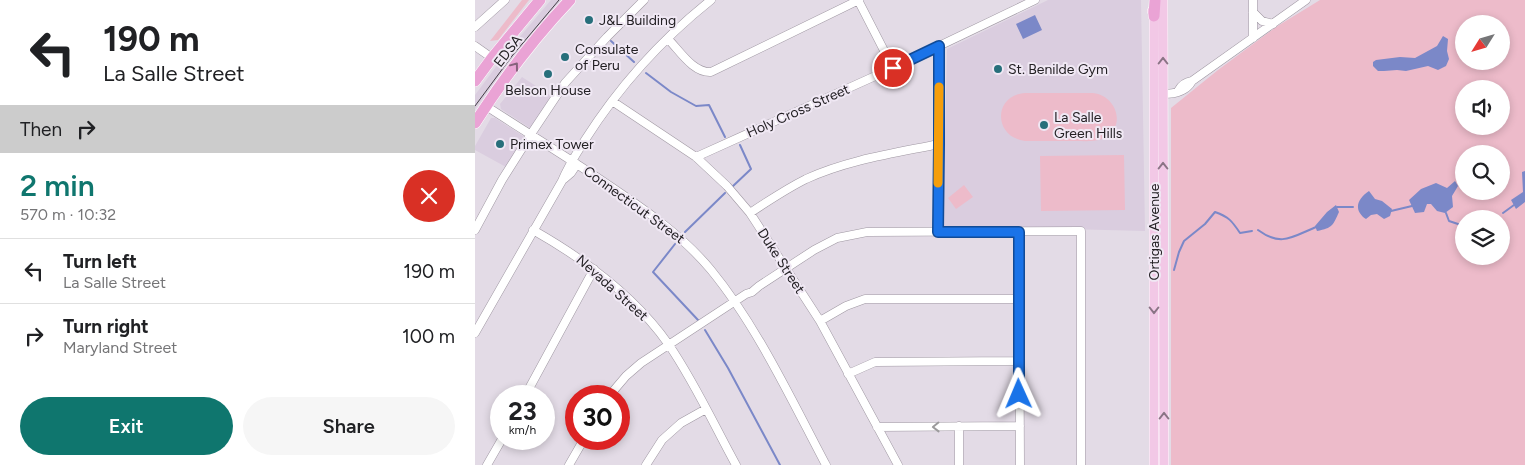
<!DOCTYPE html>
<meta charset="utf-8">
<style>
:root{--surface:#fff;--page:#f6f6f6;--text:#202124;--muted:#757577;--line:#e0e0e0;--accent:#0f766e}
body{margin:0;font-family:Figtree,sans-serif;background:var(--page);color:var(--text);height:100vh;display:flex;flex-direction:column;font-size:19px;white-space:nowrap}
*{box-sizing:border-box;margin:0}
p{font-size:16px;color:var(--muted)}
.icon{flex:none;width:28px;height:28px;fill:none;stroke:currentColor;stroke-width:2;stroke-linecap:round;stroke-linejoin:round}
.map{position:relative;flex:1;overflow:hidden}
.sheet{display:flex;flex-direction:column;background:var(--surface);width:475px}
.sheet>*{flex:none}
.hud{background:#fff;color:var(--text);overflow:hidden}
.needle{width:32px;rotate:233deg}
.buttons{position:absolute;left:980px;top:15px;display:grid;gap:10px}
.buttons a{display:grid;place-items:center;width:55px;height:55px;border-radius:50%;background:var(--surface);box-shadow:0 2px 8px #0003;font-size:25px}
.speed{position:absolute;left:15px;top:385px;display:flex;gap:10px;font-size:25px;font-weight:700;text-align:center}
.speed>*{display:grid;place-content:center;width:65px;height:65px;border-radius:50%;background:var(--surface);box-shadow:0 2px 8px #0003;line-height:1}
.speed small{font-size:12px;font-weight:400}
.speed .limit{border:8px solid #d22;background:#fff;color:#111}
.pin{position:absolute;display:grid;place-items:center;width:42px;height:42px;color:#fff;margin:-21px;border:2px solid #fff;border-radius:50%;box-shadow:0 1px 5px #0007}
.me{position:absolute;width:55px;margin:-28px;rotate:359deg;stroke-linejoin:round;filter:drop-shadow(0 0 4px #0008)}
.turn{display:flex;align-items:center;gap:18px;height:105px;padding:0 20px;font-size:22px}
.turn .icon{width:65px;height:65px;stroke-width:2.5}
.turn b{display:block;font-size:35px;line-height:42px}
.then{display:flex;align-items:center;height:48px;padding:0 20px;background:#0003;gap:10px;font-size:19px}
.round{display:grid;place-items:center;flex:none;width:52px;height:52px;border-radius:26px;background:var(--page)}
.head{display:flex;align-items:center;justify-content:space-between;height:85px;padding:0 20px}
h1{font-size:30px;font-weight:600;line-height:38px;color:var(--accent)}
.action{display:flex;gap:10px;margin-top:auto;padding:10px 20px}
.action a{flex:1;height:58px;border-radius:30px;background:var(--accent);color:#fff;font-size:20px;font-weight:600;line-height:58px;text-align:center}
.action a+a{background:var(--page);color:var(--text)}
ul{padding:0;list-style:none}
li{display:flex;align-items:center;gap:15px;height:65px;padding:0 20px;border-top:1px solid var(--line)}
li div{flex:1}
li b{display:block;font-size:19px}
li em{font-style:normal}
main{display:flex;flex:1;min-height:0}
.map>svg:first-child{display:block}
</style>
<main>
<section class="sheet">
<div class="hud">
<div class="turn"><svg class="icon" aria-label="left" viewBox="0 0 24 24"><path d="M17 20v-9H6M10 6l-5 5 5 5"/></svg><div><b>190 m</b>La Salle Street</div></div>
<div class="then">Then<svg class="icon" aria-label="right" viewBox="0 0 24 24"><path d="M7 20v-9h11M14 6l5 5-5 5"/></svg></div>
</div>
<div class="head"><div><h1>2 min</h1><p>570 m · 10:32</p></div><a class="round" style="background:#d93025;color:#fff"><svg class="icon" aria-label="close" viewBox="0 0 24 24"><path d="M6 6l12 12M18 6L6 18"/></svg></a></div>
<ul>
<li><svg class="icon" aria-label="left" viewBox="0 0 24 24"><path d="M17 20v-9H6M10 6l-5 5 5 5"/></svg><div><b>Turn left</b><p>La Salle Street</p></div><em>190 m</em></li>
<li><svg class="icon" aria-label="right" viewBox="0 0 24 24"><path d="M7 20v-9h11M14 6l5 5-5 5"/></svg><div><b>Turn right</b><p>Maryland Street</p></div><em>100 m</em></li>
</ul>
<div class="action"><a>Exit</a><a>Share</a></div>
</section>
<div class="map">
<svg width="1050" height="465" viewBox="0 0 1050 465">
<rect width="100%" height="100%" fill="#e3dbe6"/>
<path fill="#dacddf" d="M76,0H86L38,57L0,109V95L32,52Z
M573,0H666L670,231L468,226L472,49Z
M47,77L78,97L55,128L26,109L25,104Z
M16,118H20L48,136L49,138L31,167L0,150V146Z"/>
<path fill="#edbbca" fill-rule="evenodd" d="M47,0H54L23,40L15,41Z
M845,0H1050V465H696V108L743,70L801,27ZM989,24H1026V61H989ZM989,89H1026V126H989ZM989,154H1026V191H989ZM989,219H1026V256H989Z
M550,93H618C643,96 652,129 627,139C619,142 608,141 600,141C583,141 566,141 550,141C518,137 518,95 550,93Z
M649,155L650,210L566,211L565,156Z
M489,185L498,197L481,209L473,198Z"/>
<path fill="#7b88c8" d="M560,15L567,30L548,39L541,24Z
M968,36L973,39L972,51L974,59L971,66L963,70L953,66L931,71L922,70L909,71H903L898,66V62L901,60L925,57L940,58L962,46Z
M1050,171V202L1041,209L1036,200L1048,192L1047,172Z
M980,181L983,186L977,196L978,207L970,213L962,211L956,204H952L949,212L940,213L934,200L946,189L961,183L972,188Z
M894,191L900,199L907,201L917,209L915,216L909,219L902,214L896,215L891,219C878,210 882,199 894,191Z
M861,205L864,212C858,225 858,228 842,231L840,226L852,212Z"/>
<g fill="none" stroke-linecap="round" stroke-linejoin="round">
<path stroke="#7b88c8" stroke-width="2" d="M136,41L159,62
M171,73L196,92L221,106L234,105L250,137
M257,187L276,169L265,145
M862,207H878
M916,211L937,206
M971,213L974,221L989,226
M1028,213L1039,205
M1014,219L1022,216
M783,230C806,247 817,237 841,227
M210,232L250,193
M200,244L178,272L223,320
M699,270L704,252L709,241L730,224L740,212C754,217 757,221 765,233L777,231
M230,330L253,368L305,465"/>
<g stroke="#9f97a2" stroke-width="9">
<path id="minor" d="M383,0L418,68
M778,0V38
M778,12L787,21L798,24
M0,27L30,0
M193,39C205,51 218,73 236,72L384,0
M0,46L17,58
M703,91C706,85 710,82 717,81L831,0
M688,94C699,94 711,92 717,81
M137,101L221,157L252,186L275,213L345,321L423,465
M11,106C51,132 92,157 132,184C169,209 207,235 236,270C282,326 317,401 351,465
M221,157L418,68L560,0
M89,179L96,173L102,164
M275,213C293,201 311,189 331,179C372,160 420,153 464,144
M0,230L27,180L56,134L90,83L132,37L169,0
M58,230C109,259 160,296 194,345C220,383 239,425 261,465
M544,231L545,465
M463,232L464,144V46
M345,321L371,306L390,299H544
M0,333L87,181C93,166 101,154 110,140C143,88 187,39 236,0
M373,374L400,362L544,361
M50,396L119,269
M134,396L151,376L166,363L271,294L277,292L284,286L339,250L362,238L392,232L606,231V465
M484,426V465
M402,427L545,426
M12,465L27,439
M94,465L109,439
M171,465L187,440L206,423L231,409"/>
</g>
<g stroke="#fff" stroke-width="10">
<path id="major" d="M688,0L689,465
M677,11L679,16V465"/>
</g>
<g stroke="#fff" stroke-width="12">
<path id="highway" d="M679,16L680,0
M0,81L17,58L65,0
M0,123C28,79 59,38 95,0"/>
</g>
<use href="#minor" stroke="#fff" stroke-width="8"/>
<use href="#major" stroke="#f2c8e6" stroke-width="9"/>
<use href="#highway" stroke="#eaa3d5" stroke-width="11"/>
<path stroke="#433f45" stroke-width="1" d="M0,106L37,56L84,0"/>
</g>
<defs><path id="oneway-chevron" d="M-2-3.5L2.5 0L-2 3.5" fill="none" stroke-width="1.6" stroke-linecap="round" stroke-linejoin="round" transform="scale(1.25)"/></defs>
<g stroke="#8a7485">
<use href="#oneway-chevron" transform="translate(688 61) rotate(-90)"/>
<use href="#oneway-chevron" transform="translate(688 166) rotate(-90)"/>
<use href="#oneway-chevron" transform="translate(679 310) rotate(90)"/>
<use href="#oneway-chevron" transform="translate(689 416) rotate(-90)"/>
</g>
<use stroke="#86627c" href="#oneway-chevron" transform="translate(40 66) rotate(-53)"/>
<use stroke="#9c9b9c" href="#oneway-chevron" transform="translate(461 427) rotate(179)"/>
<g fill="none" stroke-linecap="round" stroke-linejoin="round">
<g stroke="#114b97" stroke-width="12">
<path id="route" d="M418,68L464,46V144L463,232H544V394"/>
</g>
<use href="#route" stroke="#1a73e8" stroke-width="9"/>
<path stroke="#f59e0b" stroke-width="9" d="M463,183L464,87"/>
</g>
<g fill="#276f7b" stroke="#f0e8f4" stroke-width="2">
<circle cx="114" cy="20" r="5"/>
<circle cx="90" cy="57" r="5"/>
<circle cx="523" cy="69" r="5"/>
<circle cx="73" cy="74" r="5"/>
<circle cx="569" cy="125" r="5"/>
<circle cx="25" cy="144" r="5"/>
</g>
<g text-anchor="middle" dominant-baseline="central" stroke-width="4" stroke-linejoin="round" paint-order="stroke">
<g font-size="14" fill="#232024" stroke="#f0e8f4" text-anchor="start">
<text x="124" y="20">J&amp;L Building</text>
<text x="100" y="49">Consulate<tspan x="100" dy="16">of Peru</tspan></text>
<text x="533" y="69">St. Benilde Gym</text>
<text x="73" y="90" text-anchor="middle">Belson House</text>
<text x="579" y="117">La Salle<tspan x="579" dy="16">Green Hills</tspan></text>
<text x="35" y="144">Primex Tower</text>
</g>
<g font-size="14" fill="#232024" stroke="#f0e8f4">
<text transform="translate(33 51) rotate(-52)">EDSA</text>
<text transform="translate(323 111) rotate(-24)">Holy Cross Street</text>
<text transform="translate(159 205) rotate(36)">Connecticut Street</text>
<text transform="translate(679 232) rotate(-90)">Ortigas Avenue</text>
<text transform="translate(306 261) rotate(57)">Duke Street</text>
<text transform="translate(137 288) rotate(42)">Nevada Street</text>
</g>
</g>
</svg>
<div class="buttons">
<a><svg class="needle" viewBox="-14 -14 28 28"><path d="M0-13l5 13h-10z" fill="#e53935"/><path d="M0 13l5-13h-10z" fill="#757577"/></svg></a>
<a><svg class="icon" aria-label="sound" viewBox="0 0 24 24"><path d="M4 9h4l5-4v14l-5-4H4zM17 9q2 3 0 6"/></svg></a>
<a><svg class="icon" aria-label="search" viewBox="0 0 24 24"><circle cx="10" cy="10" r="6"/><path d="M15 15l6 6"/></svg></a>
<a><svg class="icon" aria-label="layers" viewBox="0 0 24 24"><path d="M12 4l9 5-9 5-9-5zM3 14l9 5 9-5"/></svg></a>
</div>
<div class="speed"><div>23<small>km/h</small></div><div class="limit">30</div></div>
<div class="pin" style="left:418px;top:68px;background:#d93025"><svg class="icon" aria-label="arrive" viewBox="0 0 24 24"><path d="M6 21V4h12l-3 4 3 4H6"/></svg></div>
<svg class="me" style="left:544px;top:394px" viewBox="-20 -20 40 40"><path d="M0-17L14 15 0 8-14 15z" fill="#1a73e8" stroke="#fff" stroke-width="4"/></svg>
</div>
</main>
